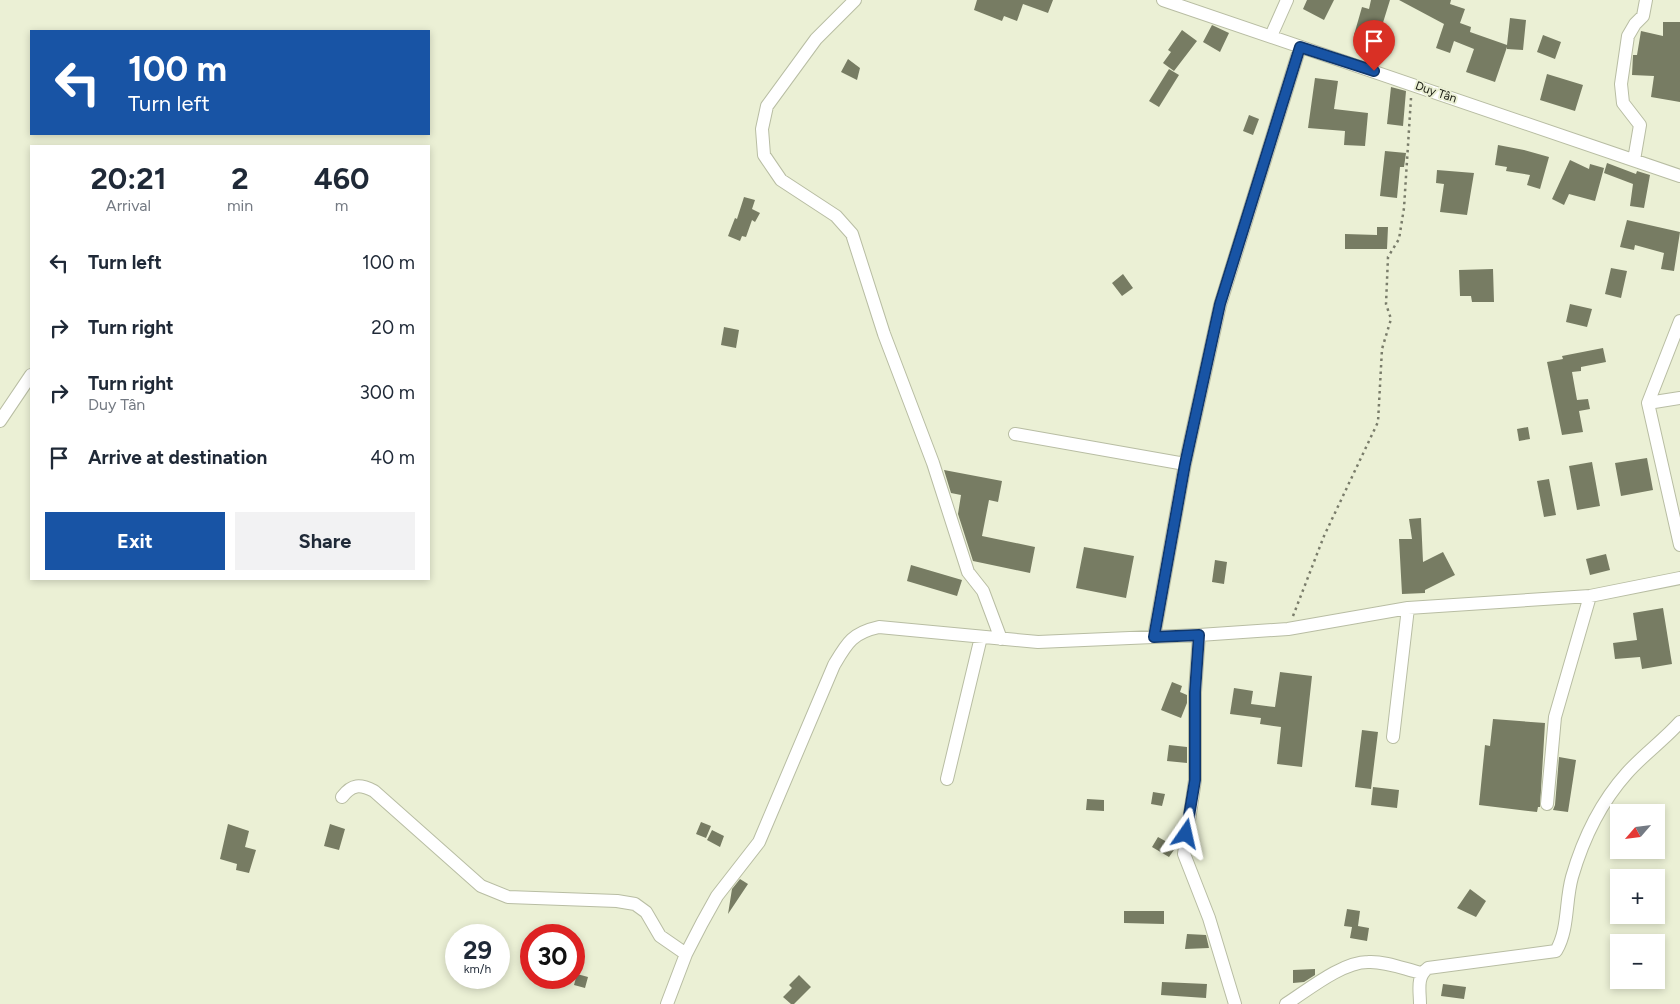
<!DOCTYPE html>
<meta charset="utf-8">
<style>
:root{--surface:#fff;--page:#f2f2f3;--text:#1f2937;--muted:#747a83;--accent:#1854a5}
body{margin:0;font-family:Figtree,sans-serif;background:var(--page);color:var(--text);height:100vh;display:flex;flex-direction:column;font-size:19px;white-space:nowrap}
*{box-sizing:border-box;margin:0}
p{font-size:16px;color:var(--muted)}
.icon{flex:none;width:28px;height:28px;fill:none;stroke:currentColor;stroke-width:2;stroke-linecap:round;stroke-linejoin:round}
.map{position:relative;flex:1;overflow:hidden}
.side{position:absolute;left:30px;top:145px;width:400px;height:435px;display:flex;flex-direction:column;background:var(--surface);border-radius:0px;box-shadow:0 2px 8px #0003}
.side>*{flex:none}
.guide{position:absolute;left:30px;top:30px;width:400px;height:105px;border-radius:0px;box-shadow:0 2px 8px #0003;background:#1854a5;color:#fff;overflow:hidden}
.needle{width:32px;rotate:242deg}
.buttons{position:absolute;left:1610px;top:804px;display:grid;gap:10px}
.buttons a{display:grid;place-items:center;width:55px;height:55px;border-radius:0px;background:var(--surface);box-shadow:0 2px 8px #0003;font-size:25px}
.speed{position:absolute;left:445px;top:924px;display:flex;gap:10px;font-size:25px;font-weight:700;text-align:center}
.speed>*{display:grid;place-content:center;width:65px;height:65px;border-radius:50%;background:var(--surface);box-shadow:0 2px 8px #0003;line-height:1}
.speed small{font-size:12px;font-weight:400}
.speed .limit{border:8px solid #d22;background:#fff;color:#111}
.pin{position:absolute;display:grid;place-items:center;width:42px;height:42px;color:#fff;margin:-51px -21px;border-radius:50% 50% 50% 0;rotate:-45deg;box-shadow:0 0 5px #0007}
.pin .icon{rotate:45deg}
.me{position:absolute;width:55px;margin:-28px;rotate:11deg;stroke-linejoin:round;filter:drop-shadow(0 0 4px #0008)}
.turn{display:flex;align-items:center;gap:18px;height:105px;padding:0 15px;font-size:22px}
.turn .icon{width:65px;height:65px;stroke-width:2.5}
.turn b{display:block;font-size:35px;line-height:42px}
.eta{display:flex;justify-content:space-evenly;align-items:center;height:85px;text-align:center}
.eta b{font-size:30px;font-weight:700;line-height:35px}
.button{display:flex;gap:10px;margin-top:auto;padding:10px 15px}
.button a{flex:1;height:58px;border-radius:0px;background:var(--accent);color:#fff;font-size:20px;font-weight:700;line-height:58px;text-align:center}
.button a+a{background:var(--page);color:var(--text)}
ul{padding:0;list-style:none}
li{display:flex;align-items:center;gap:15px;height:65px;padding:0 15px}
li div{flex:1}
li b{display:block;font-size:19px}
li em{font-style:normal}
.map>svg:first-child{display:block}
</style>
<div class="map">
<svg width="1680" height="1004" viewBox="0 0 1680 1004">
<rect width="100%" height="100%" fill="#ebf0d5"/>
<path fill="#777c63" d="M977,0H1053L1048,13L1023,4L1017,21L1004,16L1002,21L974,10Z
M1307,0H1334L1324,20L1303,9Z
M1371,0H1390L1377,42L1354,35L1362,7L1369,9Z
M1399,0H1451L1450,4L1465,9L1460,23L1471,27L1470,32L1507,45L1510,18L1526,20L1523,50L1507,49V47L1495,82L1466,72L1474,49L1454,41L1450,53L1436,48L1444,24Z
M1663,22H1680V102L1651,97L1654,76L1632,75L1633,55H1637L1641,31L1663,36Z
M1212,25L1229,33L1220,52L1203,42Z
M1182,30L1197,41L1174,71L1163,63L1171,52L1168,50Z
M1543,35L1561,42L1555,59L1537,52Z
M848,59L860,68L857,80L841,72Z
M1169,69L1179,75L1159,107L1149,101Z
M1547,74L1583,85L1575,111L1540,100Z
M1315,78L1338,81L1334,109L1368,113L1365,146L1344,145L1345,131L1308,128Z
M1391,87L1406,91L1403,126L1387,124Z
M1249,115L1259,119L1253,135L1243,131Z
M1498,145L1524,150L1549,157L1540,189L1527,185L1530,175L1506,171L1507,167L1495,165Z
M1385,151L1406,153L1404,167H1400L1397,198L1380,196Z
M1570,160L1589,169L1590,164L1604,168L1595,201L1569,194L1564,205L1552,199Z
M1607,163L1636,174L1637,171L1650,175L1644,208L1630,206L1633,184L1604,173Z
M1437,170L1474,173L1467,215L1440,212L1444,184L1436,183Z
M744,197L755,200L752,209L760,213L755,222L752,220L746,237L742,236L740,241L728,236L735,218L737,219Z
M1627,220L1680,232L1674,271L1661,269L1664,253L1635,245L1634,250L1620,247Z
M1377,227H1388L1387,249H1345V234L1377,235Z
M1611,268L1627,271L1621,298L1605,294Z
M1493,269L1494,302H1472L1471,296H1460L1459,270Z
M1123,274L1133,288L1122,296L1112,283Z
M1570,304L1592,309L1587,327L1566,322Z
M724,327L739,330L736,348L721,345Z
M1603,348L1606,362L1581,367V371L1572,372L1577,400L1588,399L1590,409L1579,411L1583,432L1562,435L1547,362L1563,359L1562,356Z
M1528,427L1530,439L1519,441L1517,429Z
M1647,458L1653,490L1621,496L1615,463Z
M1592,462L1600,506L1577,510L1569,466Z
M944,470L1002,481L998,502L989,500L982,536L1035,547L1030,573L973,561L958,514L961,495L951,493Z
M1549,479L1556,515L1544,517L1537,481Z
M1421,518L1423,562L1443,552L1455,575L1425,590V593L1402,594L1399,539H1412L1409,519Z
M1084,547L1134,556L1126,598L1076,588Z
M1606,554L1610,570L1590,575L1586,559Z
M1215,560L1227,562L1224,584L1212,582Z
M911,565L962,580L957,596L907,581Z
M1663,608L1672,664L1642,669L1640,657L1615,659L1613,643L1637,640L1633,613Z
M1280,672L1312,676L1302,767L1277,764L1281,727L1260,724L1261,718L1230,714L1234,688L1253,691L1251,704L1275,707Z
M1172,682L1182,686L1180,692L1187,695V703L1181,718L1161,710Z
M1493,719L1545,723L1540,807H1538L1537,812L1479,805L1485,745L1490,746Z
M1362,730L1378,732L1371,789L1355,787Z
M1169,745L1187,747V763L1167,761Z
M1559,757L1576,760L1568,812L1553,810L1555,805Z
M1373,787L1399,790L1397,808L1371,805Z
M1153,792L1165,794L1162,806L1151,804Z
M1087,799L1104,800V811L1086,810Z
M701,822L711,826L706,838L696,834Z
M228,824L249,831L245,847L256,850L249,873L236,870L237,864L220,859Z
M330,824L345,829L339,850L324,846Z
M712,830L724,836L720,847L707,840Z
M1158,837L1176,847L1169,857L1152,847Z
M740,879L748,884L728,914L732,889Z
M1470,889L1486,901L1476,917L1457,908Z
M1347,909L1360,911L1358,926L1369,928L1367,941L1350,938L1352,927L1344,926Z
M1124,911H1164V924L1124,923Z
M1187,934L1206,935L1209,948L1185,949Z
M1315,969V975L1304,982L1293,983V970Z
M577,974L588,977L585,988L574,985Z
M799,975L811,987L794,1004H791L783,997L792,988L789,985Z
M1162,982L1207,984L1206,998L1161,995Z
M1443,984L1466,987L1464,999L1441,996Z"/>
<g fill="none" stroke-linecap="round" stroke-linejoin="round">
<g stroke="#b8bda3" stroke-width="14">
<path id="minor" d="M855,0L816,39L767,106L762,129L764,155L781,180L836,216L852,234L884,334L933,463L968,572L983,591L1001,639
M1163,0L1680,176
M1271,36L1287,0
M1634,160L1640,125L1623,103L1621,84L1628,36L1635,24L1643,16L1646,0
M1680,321L1648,403L1680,545
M1648,403L1680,398
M0,421L31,375
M1015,434L1185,464
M1199,635L1195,692V780L1184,854L1209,918L1235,1004
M1154,637L1185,464L1220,305L1300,47
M1393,737L1408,608
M947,779L981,637
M342,797C352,784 360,784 374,791L481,886L508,897L617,901L635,904L646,912L660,936L686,954
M1547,804L1555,717L1590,596
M667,1004L686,954L702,923L717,896L759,842L834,665C847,643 852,633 879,627L1038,642L1199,635L1288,629L1408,608L1590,596L1680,578
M1286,1004C1308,990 1342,962 1368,962C1386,961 1404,969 1421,973
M1420,1004C1420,990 1416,977 1428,968L1556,951C1569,929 1565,902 1572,877C1583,839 1601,802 1627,773C1644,754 1664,740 1680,722"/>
</g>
<path stroke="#797c6a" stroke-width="2.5" stroke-dasharray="2.5 4" stroke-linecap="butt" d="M1293,616L1324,536L1378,422L1382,349L1391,319L1386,304L1388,257L1399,239L1404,208L1411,98"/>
<use href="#minor" stroke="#fff" stroke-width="12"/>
</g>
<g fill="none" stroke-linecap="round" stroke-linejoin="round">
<g stroke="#10376b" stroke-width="12">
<path id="route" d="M1186,834L1195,780V692L1199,635L1154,637L1185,464L1220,304L1300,47L1374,71"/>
</g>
<use href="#route" stroke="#1854a5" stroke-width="9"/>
</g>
<g text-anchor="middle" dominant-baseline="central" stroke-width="4" stroke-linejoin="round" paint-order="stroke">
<g font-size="12" fill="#1a1c12" stroke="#ebf0d5">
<text transform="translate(1436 92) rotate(19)">Duy Tân</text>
</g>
</g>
</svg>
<div class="buttons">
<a><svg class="needle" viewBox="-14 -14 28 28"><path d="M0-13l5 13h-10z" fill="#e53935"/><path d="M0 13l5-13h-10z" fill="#747a83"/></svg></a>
<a>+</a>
<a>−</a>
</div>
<div class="speed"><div>29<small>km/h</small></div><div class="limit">30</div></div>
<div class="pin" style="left:1374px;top:71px;background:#d93025"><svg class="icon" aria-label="arrive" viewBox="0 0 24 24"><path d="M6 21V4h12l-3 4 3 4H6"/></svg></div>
<svg class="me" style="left:1186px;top:834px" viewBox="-20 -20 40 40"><path d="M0-17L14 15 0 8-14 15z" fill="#1854a5" stroke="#fff" stroke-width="4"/></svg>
<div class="guide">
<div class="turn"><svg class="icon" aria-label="left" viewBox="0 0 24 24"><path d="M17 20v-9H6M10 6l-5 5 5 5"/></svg><div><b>100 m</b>Turn left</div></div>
</div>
<section class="side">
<div class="eta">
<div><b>20:21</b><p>Arrival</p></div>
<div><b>2</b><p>min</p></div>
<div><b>460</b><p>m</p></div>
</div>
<ul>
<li><svg class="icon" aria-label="left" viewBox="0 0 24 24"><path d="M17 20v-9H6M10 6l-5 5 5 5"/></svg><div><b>Turn left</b></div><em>100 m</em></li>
<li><svg class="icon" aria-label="right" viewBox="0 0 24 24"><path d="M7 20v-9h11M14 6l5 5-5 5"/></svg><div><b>Turn right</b></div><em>20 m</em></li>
<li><svg class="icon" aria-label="right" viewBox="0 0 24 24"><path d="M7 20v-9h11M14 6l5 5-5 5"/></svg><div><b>Turn right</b><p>Duy Tân</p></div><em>300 m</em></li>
<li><svg class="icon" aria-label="arrive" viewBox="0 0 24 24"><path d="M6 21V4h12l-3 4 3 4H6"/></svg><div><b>Arrive at destination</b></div><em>40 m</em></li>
</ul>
<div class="button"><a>Exit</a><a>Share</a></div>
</section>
</div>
